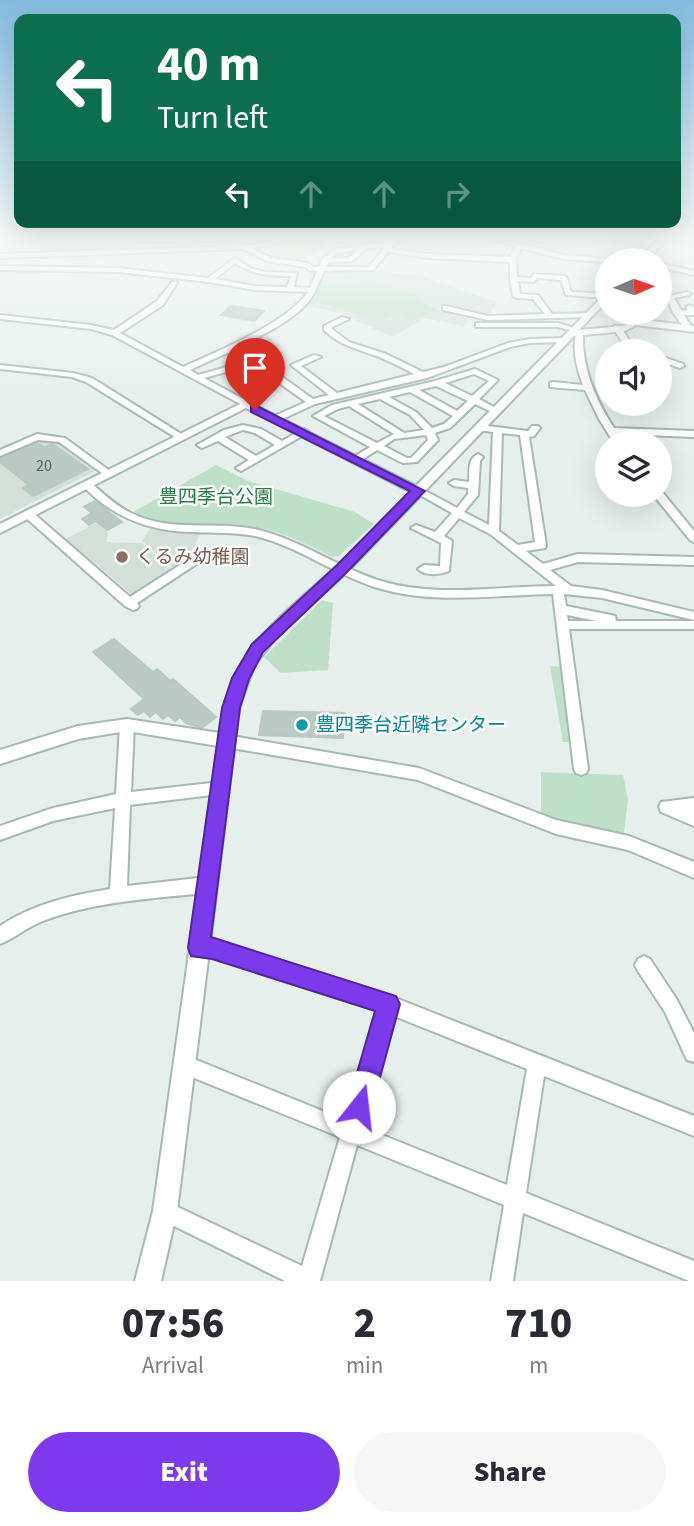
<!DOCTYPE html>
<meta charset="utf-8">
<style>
:root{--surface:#fff;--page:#f7f7f7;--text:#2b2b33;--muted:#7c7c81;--accent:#7c3aed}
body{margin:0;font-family:"Source Sans 3","Noto Sans JP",sans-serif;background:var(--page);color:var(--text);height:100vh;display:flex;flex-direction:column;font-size:26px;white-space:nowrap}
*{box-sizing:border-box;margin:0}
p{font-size:23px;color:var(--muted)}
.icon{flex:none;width:38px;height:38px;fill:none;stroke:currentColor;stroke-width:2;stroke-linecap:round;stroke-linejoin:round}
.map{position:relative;height:1281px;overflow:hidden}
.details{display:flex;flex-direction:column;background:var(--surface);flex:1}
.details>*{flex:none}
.guide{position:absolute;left:14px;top:14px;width:667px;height:214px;border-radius:14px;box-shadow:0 7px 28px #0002;background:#0b6e4f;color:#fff;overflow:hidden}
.needle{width:46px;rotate:88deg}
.buttons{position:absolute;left:595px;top:248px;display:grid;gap:14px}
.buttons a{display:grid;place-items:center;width:77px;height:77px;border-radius:50%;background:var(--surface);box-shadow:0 7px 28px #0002;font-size:35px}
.pin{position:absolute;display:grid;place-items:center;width:60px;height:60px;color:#fff;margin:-72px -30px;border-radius:50% 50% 50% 0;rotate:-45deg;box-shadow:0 0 7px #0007}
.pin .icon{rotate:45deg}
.me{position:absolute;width:77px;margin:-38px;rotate:16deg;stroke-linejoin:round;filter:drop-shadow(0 0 5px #0008)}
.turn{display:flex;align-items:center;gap:24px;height:147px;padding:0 28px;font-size:32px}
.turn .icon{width:91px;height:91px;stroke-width:2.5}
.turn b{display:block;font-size:49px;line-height:60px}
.lanes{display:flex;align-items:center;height:66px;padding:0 28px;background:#0003;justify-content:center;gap:35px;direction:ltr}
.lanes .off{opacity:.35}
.eta{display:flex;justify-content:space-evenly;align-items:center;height:119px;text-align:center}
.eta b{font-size:42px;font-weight:800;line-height:49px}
.button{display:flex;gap:14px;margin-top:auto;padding:14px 28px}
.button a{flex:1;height:80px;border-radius:42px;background:var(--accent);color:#fff;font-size:28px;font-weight:800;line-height:80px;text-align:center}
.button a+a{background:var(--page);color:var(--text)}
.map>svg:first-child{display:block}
</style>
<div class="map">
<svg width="694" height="1281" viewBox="0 0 694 1281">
<rect width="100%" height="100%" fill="#e6efeb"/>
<path fill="#d4dfda" d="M374,270L420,276L496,302L489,317L444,305L439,309L468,319L466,327L426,318L392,337L340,313L304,305L321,271Z
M40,439L61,444L97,470L0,519V454Z
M96,523L108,533L106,542L142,543L173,571L133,595L66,539Z
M150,529L166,532L200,534L189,559L173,568L142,541Z"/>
<path fill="#bfe0c8" d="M286,237H312L327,245L296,263L267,256L274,254L270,251L289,245L281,240Z
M376,283L427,298L421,303L437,309L413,321L397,314L383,320L314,302L317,286Z
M216,465L248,481L355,512L374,524L339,556L332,557C306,544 280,530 251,527C211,522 169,529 133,512Z
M322,600L333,603L328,670L281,673L264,657Z
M550,666L564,667L575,742H563Z
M541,772L623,775L628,799L624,834L541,815Z"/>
<path fill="#bbcac4" stroke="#b8c9c2" stroke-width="2" d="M231,306L246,308L264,311L254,321L221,315Z
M37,443L45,448L52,444L88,469L33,496L23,488L29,485L0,462V458Z
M95,501L122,522L107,530L96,521L89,525L82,519L92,513L84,507Z
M114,639L153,672L157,669L170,681L173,679L216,717L202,728L186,723L180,717L175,721L168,715L163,719L156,712L150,717L144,711L138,715L131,709L144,699L93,652Z
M263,711L344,713L343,738L259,735Z"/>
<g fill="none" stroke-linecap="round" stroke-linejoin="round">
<g stroke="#a8b8b2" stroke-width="4">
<path id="minor" d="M192,237C211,237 229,244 248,245C261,246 273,237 286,237L270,245L252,248L271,258L308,263L313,267H319L323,259L333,250L408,237L395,243L391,249L430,254L510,257L515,246L484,237H494L563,255L630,261L607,262L563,259L521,248L516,258L517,277L531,278L534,274L564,276L567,278L571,292L607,294V298L566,295L561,280L537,278L534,282L518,281L520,294L538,295L552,314L592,313L593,315L589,317L488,320L443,310V306H446L488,316L545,314L533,299L517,298L513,296L510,279V262L430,258L388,252L373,270L324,271C319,281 316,292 309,301C291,323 258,337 233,349L259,359V363L204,378L249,402V406L246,407L112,335L91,329L0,319V315L91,325L114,330L157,301L172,282H176L177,283L163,305L120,333L183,367C218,351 287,323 308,292L255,290L209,282L118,272L0,270V266L118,268L208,278L235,258L252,269L266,272L297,273L294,287L310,288L317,271L309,270L306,267L267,261L244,249L0,258V254L237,246ZM386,246L369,267H326L329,262L353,261L365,249ZM357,250L349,258H331L337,253ZM235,263C253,275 270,276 291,276L287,287L255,286L215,279ZM227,353L248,361L198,375L190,370Z
M660,263L694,271V275L660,267Z
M687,292L691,294L689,295L674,298L681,310L688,311L686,307L690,305L694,308V315H684L692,328L688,330H685L673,312L666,297Z
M634,313H642L641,324L634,322Z
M342,317L349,319L332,327V329L349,342L386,354L423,372L444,367L508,343L530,339L566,338L570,340L566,342L530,343L510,347L427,378L315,404L278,421H272V417L306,402L268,375V371H274L313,399L329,395L291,365L314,355L321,357L301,366L337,393L414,374C403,368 391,362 379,357C359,349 340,346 324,330V326Z
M476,323H558L580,330L576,332L558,327H476Z
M614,326H620L631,343L649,352C629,352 623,344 613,328Z
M576,333L583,335C582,369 596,400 614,428L694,431V437L617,434L623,443H614L599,419L585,390L550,387V383L553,382L583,385C577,369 572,351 576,333Z
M660,356L683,364L684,366L680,368L660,361Z
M0,365L73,373L92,378L186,437L181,440L178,439L86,382L72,377L0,369Z
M475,369L498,380L479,399L501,411L494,413L475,404L450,428L435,433L438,440L417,462L403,463L377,450L360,461H354V457L370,447L313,416L332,405L435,381ZM474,374L489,381L472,396L445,383ZM436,386L468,401L457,411L419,390ZM410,392L453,416L444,424L432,428L416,412L389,397ZM380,399L410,415L424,430L404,433L358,404ZM349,406L394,434L377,443L324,416L338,409ZM426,435L428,440L411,458H407L384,446L394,439Z
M243,425L261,429L282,441L301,430L304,429L309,432L241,471L236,468L249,460L218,441L202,448L197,445L224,430ZM243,430L255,433L275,445L256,456L225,437Z
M480,425L528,431L532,426H538L540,428L534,436L529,437L546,545L545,548L526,551L543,564L578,554L694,557V565L578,562L550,570L571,586L602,590L694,612V620L602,598L564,594L566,606L611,615L615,616L616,621H694V629H569L588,769L586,773L581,775L576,773L574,769L553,594C495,595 434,605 378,588C335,575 298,546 255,536C234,532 212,533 191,532C148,531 112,517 82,485L87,482L91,483C104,494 117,507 133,514C173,533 218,520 259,530C302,541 339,568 381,581C437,598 499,586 556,586L490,534L459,518L444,536L452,541L449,571C440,575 425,576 418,569L424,565L440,566L441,543L411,528L416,525L435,532L452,513L413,491L418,488L422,489L457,508L468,494V488L454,486L449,483L454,480L469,482C470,471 467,459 478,454L483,457L480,461L478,495L464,512L489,525L493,432L477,430V426ZM502,433L520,435L535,542L518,545L499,531ZM567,615L597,621H568Z
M37,434L65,438L114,474L112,476H106L59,442L38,440L0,456V450Z
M660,492L663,493L694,531V542L690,540L655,497L654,495H660Z
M28,511L32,512L130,597L191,558H199L201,561L137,603L139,606L137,609L133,610L125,606L24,516V512Z
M127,719L132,721L134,725L131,792L220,782L225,783L227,788L225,793L220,794L130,805L127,886L207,877L213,879L215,885L213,891L207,893C154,898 92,902 43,921C27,927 15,938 0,944V926C33,904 72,895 110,889L115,808L53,821L0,840V826L53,808L116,794L120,725L122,721Z
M226,735L419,768L556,820L629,836L694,862V878L628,850L556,834L418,780L226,747L221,745L219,741L221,737Z
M694,798V826L661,812L659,807L661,802Z
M199,940H212L388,995L694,1116V1136L544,1076L526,1193L694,1261V1281H689L523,1213L513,1281H491L504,1205L357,1145L320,1281H285L158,1218L155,1211L158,1204L165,1201L302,1266L340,1137L177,1071L175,1064L177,1057L184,1055L345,1120L378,1009L212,956H199L193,954L191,948L193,942ZM394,1016L527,1069L507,1185L362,1127Z
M644,956L650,959L677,1000L694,1033V1062L687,1060L665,1012L638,971L635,965L638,959Z"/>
</g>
<g stroke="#a8b8b2" stroke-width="4">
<path id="tertiary" d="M660,237H668L647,261H639Z
M604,295H607V301L579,330L623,326L635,319L694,326V332L636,325L625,331L574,336L347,572L277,636L254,666L239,708L177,1211L161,1281H135L153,1211L218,746L127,731L78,739L0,764V750L78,726L127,719L220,733C232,648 276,622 335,568C362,544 386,517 411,492L246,408L0,533V524L246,401L416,486Z"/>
</g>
<use href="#minor" fill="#fff" fill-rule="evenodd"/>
<use href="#tertiary" fill="#fff" fill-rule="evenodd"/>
</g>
<linearGradient id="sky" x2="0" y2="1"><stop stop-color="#84bce0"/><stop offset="0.57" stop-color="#f4f8f6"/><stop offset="1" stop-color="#f4f8f6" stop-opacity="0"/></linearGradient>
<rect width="694" height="416" fill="url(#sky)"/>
<path fill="#7c3aed" stroke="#51269a" stroke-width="2" d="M251,407H259L425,491L347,572L263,652L249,679L240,708L211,937L396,996L400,1004L372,1107L368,1116L359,1119L351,1116L347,1107L375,1011L212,959L191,956L188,948L222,708L232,678L252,644L337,565L410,491L251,412Z"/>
<circle fill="#8d6e63" stroke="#f7fbf9" stroke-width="2.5" cx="122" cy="557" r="7"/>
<circle fill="#0f9aa8" stroke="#f7fbf9" stroke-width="2.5" cx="302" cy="725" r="7"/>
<g text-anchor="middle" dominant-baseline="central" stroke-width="5" stroke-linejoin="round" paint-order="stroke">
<g font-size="16" fill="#4a645c">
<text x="44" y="466">20</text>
</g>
<g font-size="19" fill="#2d7a4b" stroke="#f7fbf9">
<text x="216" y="497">豊四季台公園</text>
</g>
<g font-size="19" fill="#785e54" stroke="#f7fbf9" text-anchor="start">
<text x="136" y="557">くるみ幼稚園</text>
</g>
<g font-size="19" fill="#0d838f" stroke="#f7fbf9" text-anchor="start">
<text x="316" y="725">豊四季台近隣センター</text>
</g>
</g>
</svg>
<div class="buttons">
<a><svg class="needle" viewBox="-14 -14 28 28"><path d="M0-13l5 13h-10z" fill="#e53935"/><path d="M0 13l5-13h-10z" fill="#7c7c81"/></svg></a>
<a><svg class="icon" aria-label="sound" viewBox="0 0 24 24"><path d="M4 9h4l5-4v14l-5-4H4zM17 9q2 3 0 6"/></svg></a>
<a><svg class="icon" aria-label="layers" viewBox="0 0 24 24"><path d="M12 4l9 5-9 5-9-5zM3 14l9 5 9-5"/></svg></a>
</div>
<div class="pin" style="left:255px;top:410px;background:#d93025"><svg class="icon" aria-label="arrive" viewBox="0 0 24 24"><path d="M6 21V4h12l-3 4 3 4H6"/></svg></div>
<svg class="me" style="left:359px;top:1107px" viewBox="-20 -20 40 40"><circle r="19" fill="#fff"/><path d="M0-13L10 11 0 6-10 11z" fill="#7c3aed"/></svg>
<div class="guide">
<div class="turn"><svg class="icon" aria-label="left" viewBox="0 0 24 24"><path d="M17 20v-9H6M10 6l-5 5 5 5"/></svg><div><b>40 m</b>Turn left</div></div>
<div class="lanes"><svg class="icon" aria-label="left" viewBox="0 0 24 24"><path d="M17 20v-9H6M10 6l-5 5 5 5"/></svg><svg class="icon off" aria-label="ahead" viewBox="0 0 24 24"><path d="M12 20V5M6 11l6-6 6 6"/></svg><svg class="icon off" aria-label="ahead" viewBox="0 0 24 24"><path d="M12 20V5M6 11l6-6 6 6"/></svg><svg class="icon off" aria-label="right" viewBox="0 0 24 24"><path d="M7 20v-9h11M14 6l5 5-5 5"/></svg></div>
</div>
</div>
<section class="details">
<div class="eta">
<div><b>07:56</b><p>Arrival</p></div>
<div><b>2</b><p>min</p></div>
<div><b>710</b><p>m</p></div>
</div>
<div class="button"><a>Exit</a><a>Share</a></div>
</section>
